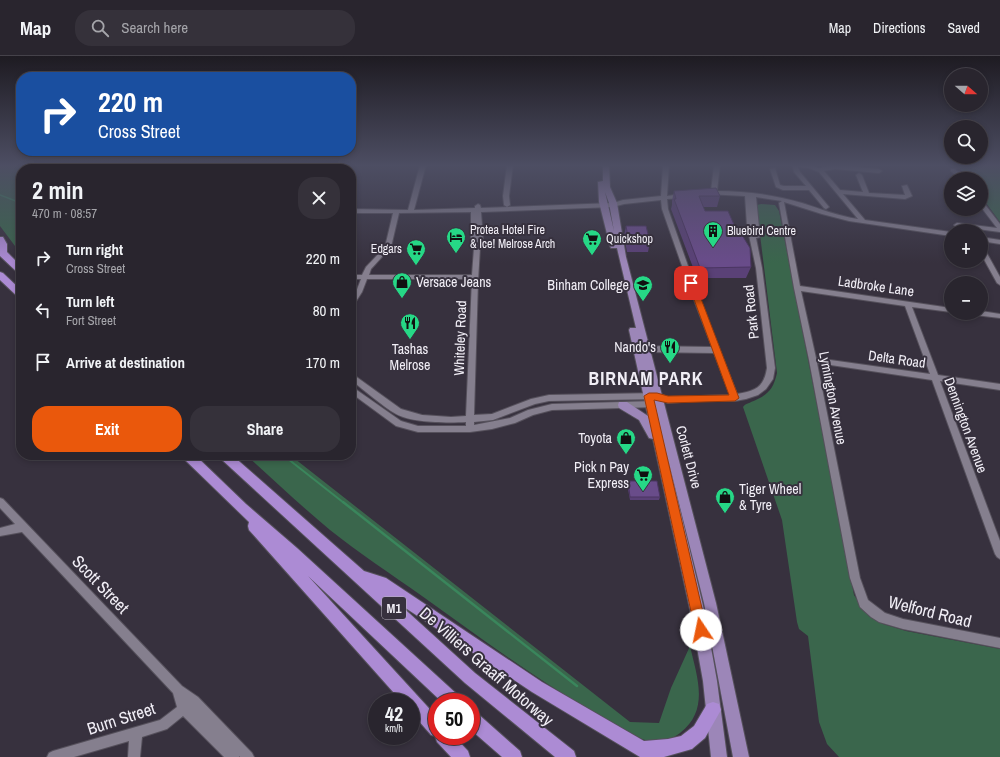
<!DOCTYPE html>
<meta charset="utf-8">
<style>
:root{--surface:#29252e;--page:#35313a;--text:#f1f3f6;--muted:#a5a5aa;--line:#45424a;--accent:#ea580c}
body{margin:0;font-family:"Archivo Narrow",sans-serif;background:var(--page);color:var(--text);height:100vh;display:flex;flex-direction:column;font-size:15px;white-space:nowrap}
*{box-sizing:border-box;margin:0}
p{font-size:13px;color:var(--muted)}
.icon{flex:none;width:22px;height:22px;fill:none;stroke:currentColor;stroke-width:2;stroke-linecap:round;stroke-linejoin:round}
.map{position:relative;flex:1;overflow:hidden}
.panel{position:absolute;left:16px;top:108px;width:340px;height:296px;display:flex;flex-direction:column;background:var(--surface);border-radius:16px;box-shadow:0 2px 6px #0003,0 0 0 1px var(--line)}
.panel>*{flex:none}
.hud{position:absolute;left:16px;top:16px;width:340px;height:84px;border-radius:16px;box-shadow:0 2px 6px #0003,0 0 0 1px var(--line);background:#1a4fa0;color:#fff;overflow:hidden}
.needle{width:26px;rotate:110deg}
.fabs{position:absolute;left:944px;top:12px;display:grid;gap:8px}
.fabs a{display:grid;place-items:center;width:44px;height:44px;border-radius:50%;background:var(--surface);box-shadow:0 2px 6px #0003,0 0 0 1px var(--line);font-size:20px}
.speed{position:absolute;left:368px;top:637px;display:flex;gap:8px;font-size:20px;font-weight:700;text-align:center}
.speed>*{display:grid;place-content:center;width:52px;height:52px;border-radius:50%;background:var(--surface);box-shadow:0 2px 6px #0003,0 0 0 1px var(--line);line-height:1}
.speed small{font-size:10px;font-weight:400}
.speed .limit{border:6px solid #d22;background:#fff;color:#111}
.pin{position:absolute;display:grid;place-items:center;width:34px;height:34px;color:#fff;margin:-17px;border-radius:8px;box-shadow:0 2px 6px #0006}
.me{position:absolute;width:44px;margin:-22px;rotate:349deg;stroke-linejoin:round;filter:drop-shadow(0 0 3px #0008)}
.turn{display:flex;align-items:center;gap:14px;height:84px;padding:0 16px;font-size:18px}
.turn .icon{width:52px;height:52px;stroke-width:2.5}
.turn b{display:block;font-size:28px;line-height:34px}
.round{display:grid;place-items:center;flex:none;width:42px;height:42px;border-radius:16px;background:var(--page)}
.head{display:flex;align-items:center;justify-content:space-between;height:68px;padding:0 16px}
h1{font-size:24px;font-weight:800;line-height:30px}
.button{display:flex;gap:8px;margin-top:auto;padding:8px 16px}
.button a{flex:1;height:46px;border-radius:16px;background:var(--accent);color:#fff;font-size:16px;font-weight:800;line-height:46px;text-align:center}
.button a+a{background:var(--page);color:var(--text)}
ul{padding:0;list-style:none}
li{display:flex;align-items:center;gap:12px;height:52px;padding:0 16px}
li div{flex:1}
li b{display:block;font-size:15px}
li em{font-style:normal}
header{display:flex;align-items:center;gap:24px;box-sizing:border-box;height:56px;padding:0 20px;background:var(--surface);border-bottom:1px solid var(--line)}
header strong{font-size:19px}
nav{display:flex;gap:22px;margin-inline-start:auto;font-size:14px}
.search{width:280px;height:36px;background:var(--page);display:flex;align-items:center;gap:10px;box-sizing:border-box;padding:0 14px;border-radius:16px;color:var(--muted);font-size:15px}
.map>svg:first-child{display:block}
</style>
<header>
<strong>Map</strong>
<div class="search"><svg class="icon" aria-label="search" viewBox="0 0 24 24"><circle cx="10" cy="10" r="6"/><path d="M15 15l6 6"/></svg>Search here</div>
<nav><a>Map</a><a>Directions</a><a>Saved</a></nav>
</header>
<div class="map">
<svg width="1000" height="701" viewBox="0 0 1000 701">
<rect width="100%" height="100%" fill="#37313e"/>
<path fill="#3a664c" d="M38,109L50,113H21V198L0,170V110Z
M957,109H1000V166L981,140V123H968Z
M761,148L775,149L779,155L854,539L864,554L883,568L906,575L1000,593V701H839L827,688L819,666L808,580L799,573L797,566L782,464L743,351C746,347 748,348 751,346C768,339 773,334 777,317L757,154V149Z
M246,399H290L630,666L659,667L671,632L690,590C697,621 710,654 680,677C672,683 662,687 651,686C640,684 602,661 590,654C531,620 477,579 422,540C391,518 359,497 330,474C301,450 274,424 246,399Z"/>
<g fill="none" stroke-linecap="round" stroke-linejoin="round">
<path stroke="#3a865c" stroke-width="1.5" d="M0,139L21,147
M21,187V190"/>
<path stroke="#3a865c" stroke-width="2" d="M283,399L344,447"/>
<path stroke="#3a865c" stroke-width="2.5" d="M343,446L577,630"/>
<g stroke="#55505b" stroke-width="2">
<path id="minor" d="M49,109H56L64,113H56Z
M62,109H70L79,113H71Z
M420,109H426L414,154L475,152V150L478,148L480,149L481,152L613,147L623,144L661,140L663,109H669L667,140L682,138L685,140L682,142L667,143L668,153L700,244L737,338C756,335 764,331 767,312L756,212L747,170L745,140L706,138V136L711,135L714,109H720L717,135C746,135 774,139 802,147C821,153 838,160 858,163L819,116L809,112L798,111L800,116L829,151L826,153L824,152L809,134H783L776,131L770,113L775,112L780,129L784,130H806L794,116L793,111L791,109H809L819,112L835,109L879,113L882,115L879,117L835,113L824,115L840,134L863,136L856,119L859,117L862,119L869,137L905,139L902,130L907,129L912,140L905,143L843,138L865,164L951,176V180L849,165L822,158L784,146L800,230L951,252V256L912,251L938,319L1000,328V334L940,325L1000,485V503L997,501L995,498L932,324L817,307L860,522L868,544L885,557L903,563L1000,582V592L903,573L879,566L871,561L860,551L850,522L809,304L794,232L779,147L782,145L756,141L760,181L756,182L762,212L775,312L773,323L766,333L758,339L746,343L735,345H694L668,347L657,343L549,345L535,348L493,364L474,366V369L510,362L528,354L552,348L656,345L659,346L660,348L659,350L656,351L552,354L533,359L515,367L492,373L470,376H418L396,370L351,337V330L401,365L418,370H466V366C448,367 412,367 396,358C382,350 364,334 351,324V317L401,353L422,359L451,361L466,360L472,223H367L362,236L353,250H351V243L356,236L361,223H351V219H362L366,211L385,191L393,157H351V153L408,154ZM661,144L662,153L694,244L712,291L645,290L641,293L645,296L714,297L730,339L668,341L657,337L549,339L531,343L492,358L474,359L478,225L480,192L483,183L481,156L613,151L624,148ZM471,156V184L474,192L472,219H369L371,213L391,191L399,157ZM801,235L905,250L930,318L816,302Z
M507,109H513L509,140L510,149L507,151L504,149L503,140Z
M951,113H955L966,123H960L951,115Z
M981,145L983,146L1000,168V176L955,170L954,169L957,167L997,172L981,151Z
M981,181L1000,184V188L981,185Z
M981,190L984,192L1000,221V229L997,227L981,198Z
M981,255L1000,258V262L975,259L972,257H981Z
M0,442L3,443L182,630L198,641L252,697L254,701H240L239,700V701H224L183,660L167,673L142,681L140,701H128L129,685L74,701H47L49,697L53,695L160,664L177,651L173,637L22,476L0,480V472L15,468L0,452Z"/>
</g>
<g stroke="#55505b" stroke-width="2">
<path id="major" d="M603,109H609L610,131L617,147L626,201L716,547L749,701H733L704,547L666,395L705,558L717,625L727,701H711L703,625L691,558L653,383L649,382L639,364L619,352L618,349L619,346H627L648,360L629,274L630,272H636L617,192H611L610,190L599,146L598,126L603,125ZM605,136L609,147L614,175Z"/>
</g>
<g stroke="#55505b" stroke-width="2">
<path id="highway" d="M0,181H3L7,188V196L21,210V218L18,217L0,200Z
M0,216L3,217L21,234V242L18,241L0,224Z
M181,399H195L246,448L297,492L459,640L461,646H442L308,520L437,661V680H454L468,695L470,701H451L437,686L435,680L431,679L411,656V646H402L249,474L248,470L249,466L183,402Z
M218,399H232L364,515L386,522L542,626L644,685L668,683L681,680L694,670L707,648L713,646L719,648L721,654L705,682L692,693L664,701H640L532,636L398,547L475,617L574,695L576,701H555L465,627L220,402Z
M471,655L477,657L520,695L522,701H502L471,674Z"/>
</g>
<use href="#minor" fill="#857f8e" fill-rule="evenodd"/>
<use href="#major" fill="#9c86b8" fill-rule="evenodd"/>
<use href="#highway" fill="#ac8bd4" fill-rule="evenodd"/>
</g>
<path fill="#5a4177" d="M674,135L720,140L717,151H703L705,155L751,211L746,222H697L671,153L672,149V145Z
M626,170L650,186L648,196H627L624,180Z
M628,425L660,441L659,444H630L627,428Z"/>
<path fill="#694c8a" stroke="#4a3561" d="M716,132L720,140H699L705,155H728L735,171H737L750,192L751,211L700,212L674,143H676L674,135Z
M626,170H646L650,186H629Z
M628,425H657L660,441H630Z"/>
<linearGradient id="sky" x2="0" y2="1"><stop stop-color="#1e1b22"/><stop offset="0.53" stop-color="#4d4e63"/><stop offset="1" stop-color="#4d4e63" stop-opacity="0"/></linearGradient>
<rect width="1000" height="207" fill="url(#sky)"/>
<path fill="#ea580c" stroke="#983908" d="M691,225L695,227L739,342L735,345L668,347L654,344L707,574L706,578L701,580L697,578L695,574L644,340L649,337H657L668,340L729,339L688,227Z"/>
<defs>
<g id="building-pin" transform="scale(1)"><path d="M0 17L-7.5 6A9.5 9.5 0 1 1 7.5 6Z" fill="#26d886" stroke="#37313e"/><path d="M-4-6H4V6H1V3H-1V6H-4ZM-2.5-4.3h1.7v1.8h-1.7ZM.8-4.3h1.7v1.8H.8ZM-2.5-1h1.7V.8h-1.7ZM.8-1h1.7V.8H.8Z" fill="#111"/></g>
<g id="hotel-pin" transform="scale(1)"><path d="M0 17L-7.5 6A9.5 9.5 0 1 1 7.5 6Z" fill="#26d886" stroke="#37313e"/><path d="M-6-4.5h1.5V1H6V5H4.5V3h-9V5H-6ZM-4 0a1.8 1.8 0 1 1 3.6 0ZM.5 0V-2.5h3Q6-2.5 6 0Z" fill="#111"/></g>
<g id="supermarket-pin" transform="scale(1)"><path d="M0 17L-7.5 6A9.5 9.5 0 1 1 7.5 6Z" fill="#26d886" stroke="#37313e"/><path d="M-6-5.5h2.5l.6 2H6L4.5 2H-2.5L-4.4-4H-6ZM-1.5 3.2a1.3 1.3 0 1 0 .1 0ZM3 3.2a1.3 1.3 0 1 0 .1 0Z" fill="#111"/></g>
<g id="shop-pin" transform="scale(1)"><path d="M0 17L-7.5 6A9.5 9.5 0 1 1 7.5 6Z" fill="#26d886" stroke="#37313e"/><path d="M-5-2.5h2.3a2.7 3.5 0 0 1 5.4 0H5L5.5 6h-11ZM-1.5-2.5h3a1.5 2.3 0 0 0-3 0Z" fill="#111"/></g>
<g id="school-pin" transform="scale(1)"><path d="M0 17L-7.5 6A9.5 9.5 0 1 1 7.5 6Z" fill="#26d886" stroke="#37313e"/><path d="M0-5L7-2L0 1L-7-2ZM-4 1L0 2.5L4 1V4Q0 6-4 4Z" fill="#111"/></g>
<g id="restaurant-pin" transform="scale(1)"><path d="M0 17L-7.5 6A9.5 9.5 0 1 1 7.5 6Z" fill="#26d886" stroke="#37313e"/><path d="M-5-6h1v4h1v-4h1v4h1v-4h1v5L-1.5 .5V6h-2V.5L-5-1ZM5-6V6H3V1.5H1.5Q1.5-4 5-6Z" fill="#111"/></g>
</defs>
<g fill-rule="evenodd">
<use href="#building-pin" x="713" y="175"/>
<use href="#hotel-pin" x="456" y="181"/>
<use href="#supermarket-pin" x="592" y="183"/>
<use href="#supermarket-pin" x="416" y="193"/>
<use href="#shop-pin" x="402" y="226"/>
<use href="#school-pin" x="643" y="229"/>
<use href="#restaurant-pin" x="410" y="267"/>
<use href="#restaurant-pin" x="670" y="291"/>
<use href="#shop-pin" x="626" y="382"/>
<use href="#supermarket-pin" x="643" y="419"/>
<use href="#shop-pin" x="725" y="441"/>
</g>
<g text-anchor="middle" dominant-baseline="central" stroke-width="4" stroke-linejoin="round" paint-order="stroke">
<g font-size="12" fill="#f1eef6" stroke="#37313e" text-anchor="start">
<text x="470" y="174">Protea Hotel Fire<tspan x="470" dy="14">&amp; Ice! Melrose Arch</tspan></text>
<text x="727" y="175">Bluebird Centre</text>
<text x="606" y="183">Quickshop</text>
<text x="402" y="193" text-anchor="end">Edgars</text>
</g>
<rect fill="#37313e" stroke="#b9b5bf" stroke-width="1" x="382" y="541" width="24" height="22" rx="3"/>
<g font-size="13" font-weight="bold" fill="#f1eef6">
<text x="394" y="552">M1</text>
</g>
<g font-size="14" fill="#f1eef6" stroke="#37313e" text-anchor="end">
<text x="416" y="226" text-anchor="start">Versace Jeans</text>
<text x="629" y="229">Binham College</text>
<text x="656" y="291">Nando's</text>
<text x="410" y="293" text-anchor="middle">Tashas<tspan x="410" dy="16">Melrose</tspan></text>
<text x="612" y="382">Toyota</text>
<text x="629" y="411">Pick n Pay<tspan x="629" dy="16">Express</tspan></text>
<text x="739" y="433" text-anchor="start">Tiger Wheel<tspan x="739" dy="16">&amp; Tyre</tspan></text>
</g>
<g font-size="14" fill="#f1eef6" stroke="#37313e">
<text transform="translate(876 230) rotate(8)">Ladbroke Lane</text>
<text transform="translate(751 256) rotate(-96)">Park Road</text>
<text transform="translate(460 282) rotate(-88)">Whiteley Road</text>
<text transform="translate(897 303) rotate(8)">Delta Road</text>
<text transform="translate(833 342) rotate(79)">Lymington Avenue</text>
<text transform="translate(966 369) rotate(70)">Dennington Avenue</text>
<text transform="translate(689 401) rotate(75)">Corlett Drive</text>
</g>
<g font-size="17" fill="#f1eef6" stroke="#37313e">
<text transform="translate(101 528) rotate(46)">Scott Street</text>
<text transform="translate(930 555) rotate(14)">Welford Road</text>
<text transform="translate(487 610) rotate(41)">De Villiers Graaff Motorway</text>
<text transform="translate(121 662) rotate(-18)">Burn Street</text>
</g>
<g font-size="18" font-weight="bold" letter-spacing="1" fill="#f1eef6" stroke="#37313e">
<text x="646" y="322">BIRNAM PARK</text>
</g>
</g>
</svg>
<div class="fabs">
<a><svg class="needle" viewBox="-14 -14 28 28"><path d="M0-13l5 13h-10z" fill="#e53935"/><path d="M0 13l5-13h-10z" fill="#a5a5aa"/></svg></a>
<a><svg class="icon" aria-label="search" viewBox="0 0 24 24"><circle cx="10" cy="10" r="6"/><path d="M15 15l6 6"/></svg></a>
<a><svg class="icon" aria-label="layers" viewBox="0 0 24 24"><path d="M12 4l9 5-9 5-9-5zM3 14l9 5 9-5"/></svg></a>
<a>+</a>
<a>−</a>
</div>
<div class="speed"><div>42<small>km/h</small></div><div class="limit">50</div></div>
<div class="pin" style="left:691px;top:227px;background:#d93025"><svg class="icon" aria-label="arrive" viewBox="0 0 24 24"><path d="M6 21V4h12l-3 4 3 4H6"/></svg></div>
<svg class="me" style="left:701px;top:574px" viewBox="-20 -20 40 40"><circle r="19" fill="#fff"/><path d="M0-13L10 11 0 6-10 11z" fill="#ea580c"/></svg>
<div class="hud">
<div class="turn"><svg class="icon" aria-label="right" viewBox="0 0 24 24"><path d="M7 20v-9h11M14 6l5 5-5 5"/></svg><div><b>220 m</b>Cross Street</div></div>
</div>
<section class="panel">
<div class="head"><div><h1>2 min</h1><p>470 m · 08:57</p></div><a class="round"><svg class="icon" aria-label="close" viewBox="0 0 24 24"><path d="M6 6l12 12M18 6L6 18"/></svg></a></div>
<ul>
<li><svg class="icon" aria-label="right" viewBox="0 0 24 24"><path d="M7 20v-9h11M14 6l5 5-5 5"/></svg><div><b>Turn right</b><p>Cross Street</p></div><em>220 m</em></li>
<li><svg class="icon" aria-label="left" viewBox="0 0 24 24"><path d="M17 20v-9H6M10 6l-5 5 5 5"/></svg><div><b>Turn left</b><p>Fort Street</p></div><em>80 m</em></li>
<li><svg class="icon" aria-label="arrive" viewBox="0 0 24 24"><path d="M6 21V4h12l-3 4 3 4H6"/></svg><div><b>Arrive at destination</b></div><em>170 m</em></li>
</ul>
<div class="button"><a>Exit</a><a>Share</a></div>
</section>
</div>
